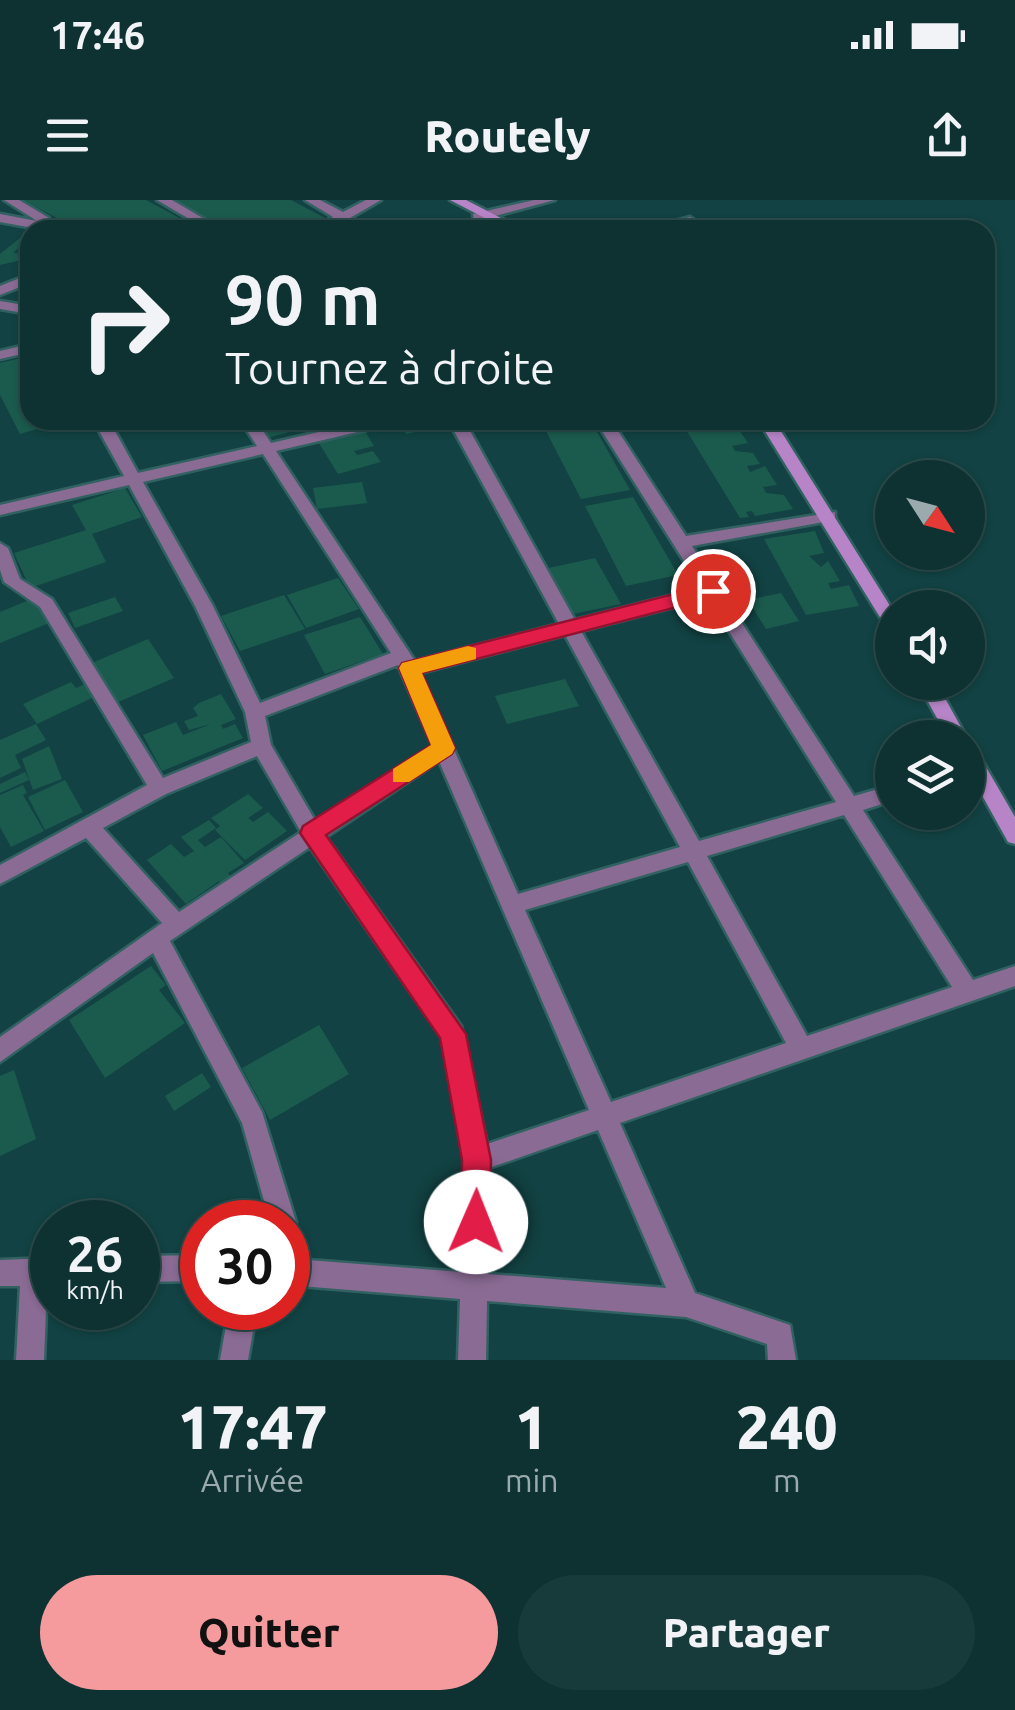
<!DOCTYPE html>
<html lang="fr">
<meta charset="utf-8">
<style>
:root{--surface:#0e3232;--page:#173a3a;--text:#f1f3f6;--muted:#9baaac;--line:#2e4d4d;--accent:#f59b9e}
body{margin:0;font-family:Ubuntu,sans-serif;background:var(--page);color:var(--text);height:100vh;display:flex;flex-direction:column;font-size:38px;white-space:nowrap}
*{box-sizing:border-box;margin:0}
p{font-size:32px;color:var(--muted)}
.icon{flex:none;width:55px;height:55px;fill:none;stroke:currentColor;stroke-width:2;stroke-linecap:round;stroke-linejoin:round}
.map{position:relative;height:1160px;overflow:hidden}
.sheet{display:flex;flex-direction:column;background:var(--surface);flex:1}
.sheet>*{flex:none}
.top-card{position:absolute;left:20px;top:20px;width:975px;height:210px;border-radius:30px;box-shadow:0 2px 8px #0004,0 0 0 2px var(--line);background:#0e3232;color:var(--text);overflow:hidden}
.needle{width:65px;rotate:126deg}
.fabs{position:absolute;left:875px;top:260px;display:grid;gap:20px}
.fabs a{display:grid;place-items:center;width:110px;height:110px;border-radius:50%;background:var(--surface);box-shadow:0 2px 8px #0004,0 0 0 2px var(--line);font-size:50px}
.speed{position:absolute;left:30px;top:1000px;display:flex;gap:20px;font-size:50px;font-weight:700;text-align:center}
.speed>*{display:grid;place-content:center;width:130px;height:130px;border-radius:50%;background:var(--surface);box-shadow:0 2px 8px #0004,0 0 0 2px var(--line);line-height:1}
.speed small{font-size:25px;font-weight:400}
.speed .limit{border:15px solid #d22;background:#fff;color:#111}
.pin{position:absolute;display:grid;place-items:center;width:85px;height:85px;color:#fff;margin:-42px;border:5px solid #fff;border-radius:50%;box-shadow:0 2px 10px #0007}
.me{position:absolute;width:110px;margin:-55px;rotate:1deg;stroke-linejoin:round;filter:drop-shadow(0 0 8px #0008)}
.turn{display:flex;align-items:center;gap:35px;height:210px;padding:0 40px;font-size:45px}
.turn .icon{width:130px;height:130px;stroke-width:2.5}
.turn b{display:block;font-size:70px;line-height:85px}
.eta{display:flex;justify-content:space-evenly;align-items:center;height:170px;text-align:center}
.eta b{font-size:60px;font-weight:800;line-height:70px}
.action{display:flex;gap:20px;margin-top:auto;padding:20px 40px}
.action a{flex:1;height:115px;border-radius:60px;background:var(--accent);color:#111;font-size:40px;font-weight:800;line-height:115px;text-align:center}
.action a+a{background:var(--page);color:var(--text)}
.status{display:flex;justify-content:space-between;align-items:center;height:70px;padding:0 50px;background:var(--surface);direction:ltr}
.status svg{height:28px;fill:currentColor}
header{display:flex;justify-content:space-between;align-items:center;height:130px;padding:0 40px;background:var(--surface);font-size:45px;font-weight:800}
.map>svg:first-child{display:block}
</style>
<div class="status"><b>17:46</b><svg viewBox="0 0 49 12"><path d="M0 12V9h3v3zM5 12V6h3v6zM10 12V3h3v9zM15 12V0h3v12zM26 1h20v11H26zM47 4h2v5h-2z"/></svg></div>
<header><svg class="icon" aria-label="menu" viewBox="0 0 24 24"><path d="M4 6h16M4 12h16M4 18h16"/></svg>Routely<svg class="icon" aria-label="share" viewBox="0 0 24 24"><path d="M12 15V3M7 8l5-5 5 5M5 13v7h14v-7"/></svg></header>
<div class="map">
<svg width="1015" height="1160" viewBox="0 0 1015 1160">
<rect width="100%" height="100%" fill="#124243"/>
<path fill="#1b5b4e" d="M23,0H146L202,30H79Z
M174,0H291L329,20L306,30H227Z
M25,34L30,35V44L24,43L13,53L30,54V58L0,65V54Z
M30,156V220L64,221L20,234L0,195V163Z
M251,220H330V221L263,239Z
M426,220L432,228L406,234L402,225Z
M680,220H730L733,223L718,226L721,230L737,227L748,243L732,246L735,251L753,253L760,264L747,266L750,272L765,266L777,285L763,287L766,293L784,295L793,309L755,316L752,311L746,312L749,317L740,318Z
M592,223L630,290L581,299L546,231Z
M363,228L374,246L354,251L357,255L373,251L381,262L338,274L317,240Z
M362,282L367,303L317,309L313,288Z
M125,288L142,317L92,334L106,362L30,388L14,353L86,330L72,305Z
M633,297L678,375L626,386L585,306Z
M815,331L824,353L809,356L821,367L828,361L840,381L828,383L831,389L849,385L859,406L806,415L764,339Z
M595,358L621,404L563,416L539,370Z
M338,378L359,409L306,428L287,395Z
M781,393L799,421L766,429L748,400Z
M284,395L305,429L240,451L221,416Z
M115,397L123,411L75,428L68,413Z
M34,398L49,423L0,443V412Z
M360,417L383,454L325,474L304,435Z
M148,439L174,478L116,503L92,463Z
M565,479L579,506L507,524L495,496Z
M71,482L76,488L87,483L96,496L37,524L23,504Z
M221,494L236,519L221,525L223,529L235,524L243,538L162,571L143,535L176,522L183,535L211,524L189,530L184,521L198,516L193,508L199,503Z
M36,524L46,540L15,555L21,568L0,578V540Z
M49,546L62,579L33,590L22,559Z
M25,572L29,580L0,593V584Z
M65,580L83,612L45,630L28,597Z
M23,585L27,593L23,595L44,631L11,647L0,627V595Z
M248,594L263,608L248,618L253,622L268,612L287,631L245,660L215,630L220,626L211,618Z
M209,620L216,628L198,640L205,647L221,637L244,663L228,673L232,678L223,685L219,681L186,704L147,660L171,644L184,657L194,651L181,637Z
M151,766L166,785L159,790L185,823L105,878L69,820Z
M319,825L349,874L270,920L242,868Z
M14,870L36,939L0,956V876Z
M202,873L211,887L174,911L165,896Z"/>
<g fill="none" stroke-linecap="round" stroke-linejoin="round">
<g stroke="#326162" stroke-width="5">
<path id="street" d="M4,0H19L49,18V24L69,30H44L0,22V14L37,21Z
M157,0H172L223,30H208Z
M305,0H320L343,12L366,0H381L350,18L357,30H345L340,23L326,30H311L333,17Z
M534,0H555L484,19L487,30H475L473,14Z
M690,17L696,21L694,24L666,30H644Z
M30,74V83L0,95V86Z
M0,101L30,106V114L0,109Z
M30,144V152L0,159V151Z
M93,220H109L138,273L257,246L240,220H256L271,243L371,220H399L396,223L276,251L415,461L559,424L448,220H464L575,420L701,388L595,220H611L686,336L835,312V320L829,321L692,346L854,596L892,585V601L863,610L973,780L1015,766V786L620,923L695,1093L790,1125L796,1160H768L767,1144L686,1117L487,1101L486,1160H458L460,1099L288,1085V1022H270L242,923L153,753L0,862V837L162,723L86,638L0,684V665L147,585L40,407L4,382L0,370V343L8,348L20,379L52,399L163,578L251,542L245,512L195,406L129,285L0,315V305L124,276ZM263,254L391,453L260,503L213,406L143,282ZM708,398L836,602L699,641L581,431ZM565,435L680,647L518,694L420,473ZM398,465L433,546L316,622L271,545L265,516ZM257,556L301,632L179,712L103,628L166,594ZM439,561L589,910L487,944L461,826L326,637ZM844,615L952,787L807,836L707,656ZM310,647L442,838L464,960L461,1072L308,1060L297,1030L294,1028L296,1022L262,912L170,741ZM688,662L786,843L611,902L525,710ZM598,930L666,1088L488,1074L489,968Z
M202,1055V1081L138,1082V1056Z
M52,1058V1084L47,1085L44,1160H16L20,1086H0V1060Z
M229,1108H257L248,1160H220Z"/>
</g>
<g stroke="#326162" stroke-width="5">
<path id="secondary" d="M450,0H466L524,30H508Z
M758,220H774L892,409V429L886,427Z
M917,482H936L967,538H948Z
M968,546L975,548L1015,617V644L1008,642L968,570Z"/>
</g>
<use href="#street" fill="#8a6b94" fill-rule="evenodd"/>
<use href="#secondary" fill="#b785c7" fill-rule="evenodd"/>
</g>
<path fill="#e11d48" stroke="#92132f" stroke-width="2.5" d="M713,384L723,391L720,396L422,473L455,548L452,554L326,635L466,834L491,960L490,1022L486,1032L476,1037L465,1032L461,1022L462,960L440,838L300,633L303,626L431,545L399,468L402,463Z"/>
<path fill="#f59e0b" d="M468,446L476,448V459L422,473L455,548L452,554L409,582H393V569L431,545L399,468L402,463Z"/>
</svg>
<div class="fabs">
<a><svg class="needle" viewBox="-14 -14 28 28"><path d="M0-13l5 13h-10z" fill="#e53935"/><path d="M0 13l5-13h-10z" fill="#9baaac"/></svg></a>
<a><svg class="icon" aria-label="sound" viewBox="0 0 24 24"><path d="M4 9h4l5-4v14l-5-4H4zM17 9q2 3 0 6"/></svg></a>
<a><svg class="icon" aria-label="layers" viewBox="0 0 24 24"><path d="M12 4l9 5-9 5-9-5zM3 14l9 5 9-5"/></svg></a>
</div>
<div class="speed"><div>26<small>km/h</small></div><div class="limit">30</div></div>
<div class="pin" style="left:713px;top:391px;background:#d93025"><svg class="icon" aria-label="arrive" viewBox="0 0 24 24"><path d="M6 21V4h12l-3 4 3 4H6"/></svg></div>
<svg class="me" style="left:476px;top:1022px" viewBox="-20 -20 40 40"><circle r="19" fill="#fff"/><path d="M0-13L10 11 0 6-10 11z" fill="#e11d48"/></svg>
<div class="top-card">
<div class="turn"><svg class="icon" aria-label="right" viewBox="0 0 24 24"><path d="M7 20v-9h11M14 6l5 5-5 5"/></svg><div><b>90 m</b>Tournez à droite</div></div>
</div>
</div>
<section class="sheet">
<div class="eta">
<div><b>17:47</b><p>Arrivée</p></div>
<div><b>1</b><p>min</p></div>
<div><b>240</b><p>m</p></div>
</div>
<div class="action"><a>Quitter</a><a>Partager</a></div>
</section>
